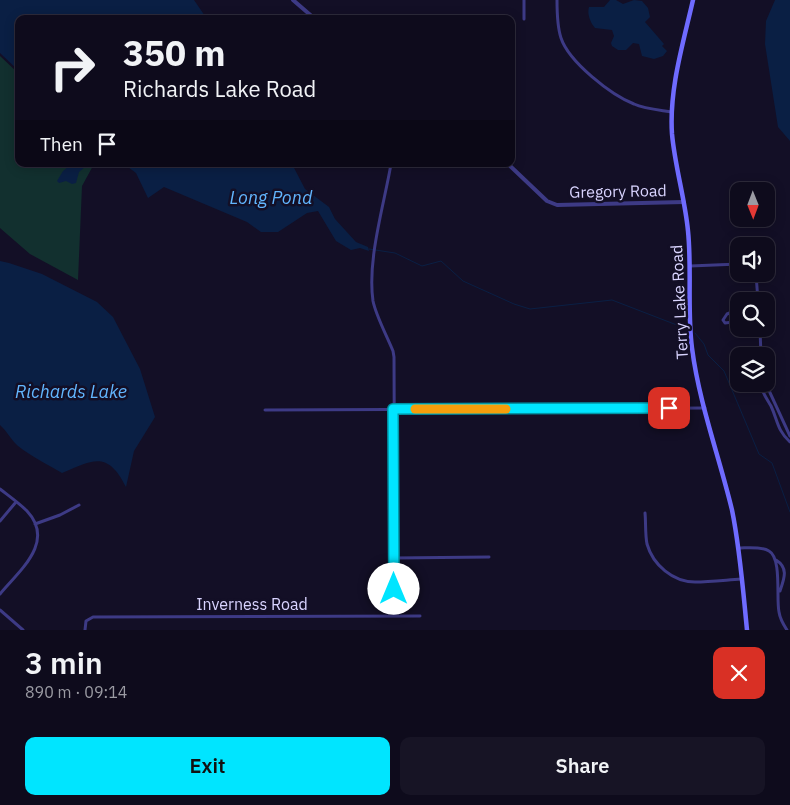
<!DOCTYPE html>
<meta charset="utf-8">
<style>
:root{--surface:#0e0b1c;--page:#171425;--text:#f1f3f6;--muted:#9b9ba3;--line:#2e2b3b;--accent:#00e5ff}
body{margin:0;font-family:"IBM Plex Sans",sans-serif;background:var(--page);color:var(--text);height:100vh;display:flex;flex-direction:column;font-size:19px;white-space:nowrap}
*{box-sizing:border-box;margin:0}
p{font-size:16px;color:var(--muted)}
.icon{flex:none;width:28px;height:28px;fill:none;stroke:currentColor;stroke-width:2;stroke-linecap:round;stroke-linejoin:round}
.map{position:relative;height:630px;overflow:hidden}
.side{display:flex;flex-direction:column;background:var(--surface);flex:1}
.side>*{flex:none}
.top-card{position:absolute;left:15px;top:15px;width:500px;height:152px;border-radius:10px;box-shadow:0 2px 12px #0003,0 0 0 1px var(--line);background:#0e0b1c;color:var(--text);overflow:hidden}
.needle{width:32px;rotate:179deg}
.buttons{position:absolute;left:730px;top:182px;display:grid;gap:10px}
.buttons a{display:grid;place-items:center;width:45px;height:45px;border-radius:10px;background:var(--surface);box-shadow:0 2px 12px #0003,0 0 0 1px var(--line);font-size:25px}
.pin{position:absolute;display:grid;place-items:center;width:42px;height:42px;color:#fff;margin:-21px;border-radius:10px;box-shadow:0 2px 8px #0006}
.me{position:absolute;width:55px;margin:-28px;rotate:0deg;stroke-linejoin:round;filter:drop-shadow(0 0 4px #0008)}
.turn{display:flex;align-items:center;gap:18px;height:105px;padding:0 25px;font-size:22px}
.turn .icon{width:65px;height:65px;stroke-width:2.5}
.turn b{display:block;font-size:35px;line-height:42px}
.then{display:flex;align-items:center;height:48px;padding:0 25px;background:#0003;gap:10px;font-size:19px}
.round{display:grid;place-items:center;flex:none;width:52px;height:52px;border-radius:10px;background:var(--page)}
.overview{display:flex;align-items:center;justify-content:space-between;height:85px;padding:0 25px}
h1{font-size:30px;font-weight:600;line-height:38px}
.button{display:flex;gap:10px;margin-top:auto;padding:10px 25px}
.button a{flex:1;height:58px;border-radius:10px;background:var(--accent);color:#111;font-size:20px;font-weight:600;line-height:58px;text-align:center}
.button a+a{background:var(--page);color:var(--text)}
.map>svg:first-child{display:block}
</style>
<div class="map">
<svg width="790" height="630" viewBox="0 0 790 630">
<rect width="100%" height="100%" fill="#130f26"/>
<path fill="#12302f" d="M0,56L19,74V164H94L82,186L78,280L30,254L0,228Z"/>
<path fill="#0a1f44" d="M0,0H194L207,19H19V71L0,53Z
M610,0H616L623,4L634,0L642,1L648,8L650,17L645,22L664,44L662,46L667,51L663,56L654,59L642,56L639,44L633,43L626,50H618L612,46L611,43L614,36L612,30L595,28C590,22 587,14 589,7H604Z
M775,0H790V141L778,127L765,44L766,21Z
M72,164H86L85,167L79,172L76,183L72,184L66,181L59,183L57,181L63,171Z
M124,164H292L305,189L329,207L335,219L356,242L368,247L369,251L360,248L351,250L336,241L318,211L307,213L278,232H261L247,222L164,187L148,198L136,173Z
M0,261L9,263L42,274L97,302L113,317L140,369L155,417L134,451L126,487C108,451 94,459 62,473C47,464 32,457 18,446C11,440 7,431 0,425Z"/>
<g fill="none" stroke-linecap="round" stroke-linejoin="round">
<path stroke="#0a1f44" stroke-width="1" d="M369,249L395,253L422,266L441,261L463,281L514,304L530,309L612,300L682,327
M695,333L704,344L708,355L724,371L759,454L772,463L790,512"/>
<path stroke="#3d3a85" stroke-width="3" d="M524,0V19
M557,0C557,13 557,26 561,38C569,62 611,95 634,104C645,109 660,110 672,112
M391,164C384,205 367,260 373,301C376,316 387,336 393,351L394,357L395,616
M690,266L739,264
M756,274L758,301
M739,316L737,313L732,312L727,314L723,320L725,323L733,322L739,318
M760,329L761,356
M760,384C762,392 767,399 771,406C778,421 777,430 790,442
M766,384L790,436
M265,410L705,408
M0,489C9,496 19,503 27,511C56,542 19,571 0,594
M645,513C646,523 645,534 647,544C653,565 673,582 695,582C710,582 726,580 741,579
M0,521L16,502
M35,524L60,515L79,505
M738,548C747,548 761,546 769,551C782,558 776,599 779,612C780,619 783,624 787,630
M394,558L489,557
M776,560C789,568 784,579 780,591
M0,610L23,630
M85,630L86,621L93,617L420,616"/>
<path stroke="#3d3a85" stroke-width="4" d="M293,0L315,19
M508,164L547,201L557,205L684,202"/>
<path stroke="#6f6bff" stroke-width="4.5" d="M693,0C683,44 669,89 672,134C675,167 685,199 688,231C692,270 687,310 692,348C699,403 719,456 732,510C740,549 743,590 747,630"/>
</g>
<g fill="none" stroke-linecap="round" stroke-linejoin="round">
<g stroke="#0095a6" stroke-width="12">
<path id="route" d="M394,589L393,409L669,408"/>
</g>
<use href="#route" stroke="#00e5ff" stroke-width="9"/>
<path stroke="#f59e0b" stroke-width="9" d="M415,409H506"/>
</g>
<g text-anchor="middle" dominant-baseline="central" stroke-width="5" stroke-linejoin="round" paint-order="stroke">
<g font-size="16" fill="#d9d4ff" stroke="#130f26">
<text transform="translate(618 191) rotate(-1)">Gregory Road</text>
<text transform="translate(679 302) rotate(-93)">Terry Lake Road</text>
<text x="252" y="604">Inverness Road</text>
</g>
<g font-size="18" font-style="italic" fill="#62b6ff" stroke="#130f26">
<text x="271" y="197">Long Pond</text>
<text x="71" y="391">Richards Lake</text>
</g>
</g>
</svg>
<div class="buttons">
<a><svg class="needle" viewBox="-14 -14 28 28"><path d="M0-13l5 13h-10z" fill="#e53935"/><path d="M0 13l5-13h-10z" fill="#9b9ba3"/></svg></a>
<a><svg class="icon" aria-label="sound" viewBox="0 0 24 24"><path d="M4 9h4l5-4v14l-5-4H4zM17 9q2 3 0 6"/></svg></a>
<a><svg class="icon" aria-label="search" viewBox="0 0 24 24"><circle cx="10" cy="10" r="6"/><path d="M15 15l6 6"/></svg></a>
<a><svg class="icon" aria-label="layers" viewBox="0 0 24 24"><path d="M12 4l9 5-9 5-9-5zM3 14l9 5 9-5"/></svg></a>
</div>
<div class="pin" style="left:669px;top:408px;background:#d93025"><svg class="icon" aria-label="arrive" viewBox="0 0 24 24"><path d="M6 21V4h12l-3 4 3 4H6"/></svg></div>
<svg class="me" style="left:394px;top:589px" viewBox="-20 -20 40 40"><circle r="19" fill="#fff"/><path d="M0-13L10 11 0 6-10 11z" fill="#00e5ff"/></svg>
<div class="top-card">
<div class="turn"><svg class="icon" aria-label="right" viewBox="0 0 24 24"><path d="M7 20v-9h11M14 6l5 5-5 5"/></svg><div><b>350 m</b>Richards Lake Road</div></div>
<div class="then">Then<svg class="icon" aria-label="arrive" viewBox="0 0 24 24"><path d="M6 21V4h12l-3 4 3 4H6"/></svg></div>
</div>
</div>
<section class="side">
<div class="overview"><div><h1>3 min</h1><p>890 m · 09:14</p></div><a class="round" style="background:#d93025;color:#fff"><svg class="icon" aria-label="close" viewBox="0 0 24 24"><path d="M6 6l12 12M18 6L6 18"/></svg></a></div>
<div class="button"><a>Exit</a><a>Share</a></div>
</section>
